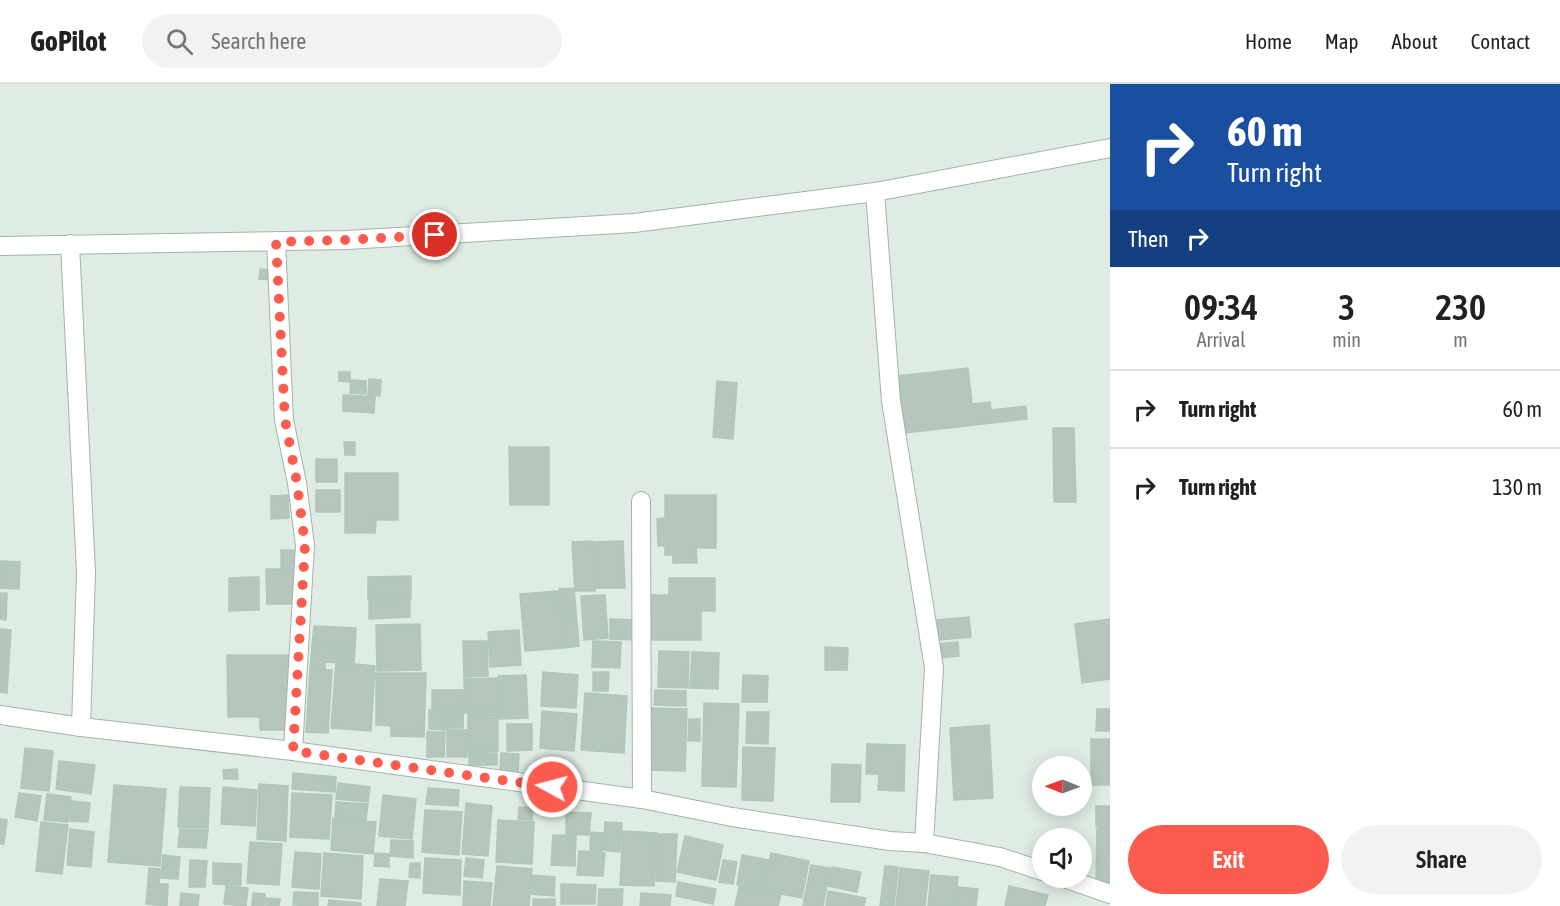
<!DOCTYPE html>
<style>
:root{--surface:#fff;--page:#f2f2f2;--text:#202124;--muted:#757577;--line:#e0e0e0;--accent:#fc5c4d}
body{margin:0;font-family:"Asap Condensed",sans-serif;background:var(--page);color:var(--text);height:100vh;display:flex;flex-direction:column;font-size:22px;white-space:nowrap}
*{box-sizing:border-box;margin:0}
p{font-size:20px;color:var(--muted)}
.icon{flex:none;width:33px;height:33px;fill:none;stroke:currentColor;stroke-width:2;stroke-linecap:round;stroke-linejoin:round}
.map{position:relative;flex:1;overflow:hidden}
.side{display:flex;flex-direction:column;background:var(--surface);width:450px}
.side>*{flex:none}
.top-card{background:#1a4fa0;color:#fff;overflow:hidden}
.needle{width:39px;rotate:271deg}
.buttons{position:absolute;left:1032px;top:672px;display:grid;gap:12px}
.buttons a{display:grid;place-items:center;width:60px;height:60px;border-radius:50%;background:var(--surface);box-shadow:0 3px 15px #0003;font-size:30px}
.pin{position:absolute;display:grid;place-items:center;width:51px;height:51px;color:#fff;margin:-26px;border:3px solid #fff;border-radius:50%;box-shadow:0 2px 6px #0007}
.me{position:absolute;width:66px;margin:-33px;rotate:277deg;stroke-linejoin:round;filter:drop-shadow(0 0 4px #0008)}
.turn{display:flex;align-items:center;gap:21px;height:126px;padding:0 18px;font-size:27px}
.turn .icon{width:78px;height:78px;stroke-width:2.5}
.turn b{display:block;font-size:42px;line-height:51px}
.then{display:flex;align-items:center;height:57px;padding:0 18px;background:#0003;gap:12px;font-size:22px}
.eta{display:flex;justify-content:space-evenly;align-items:center;height:102px;text-align:center}
.eta b{font-size:36px;font-weight:600;line-height:42px}
.button{display:flex;gap:12px;margin-top:auto;padding:12px 18px}
.button a{flex:1;height:69px;border-radius:36px;background:var(--accent);color:#fff;font-size:24px;font-weight:600;line-height:69px;text-align:center}
.button a+a{background:var(--page);color:var(--text)}
ul{padding:0;list-style:none}
li{display:flex;align-items:center;gap:18px;height:78px;padding:0 18px;border-top:2px solid var(--line)}
li div{flex:1}
li b{display:block;font-size:22px}
li em{font-style:normal}
header{display:flex;align-items:center;gap:36px;box-sizing:border-box;height:84px;padding:0 30px;background:var(--surface);border-bottom:2px solid var(--line)}
header strong{font-size:28px}
nav{display:flex;gap:33px;margin-inline-start:auto;font-size:21px}
.search{width:420px;height:54px;background:var(--page);display:flex;align-items:center;gap:15px;box-sizing:border-box;padding:0 21px;border-radius:33px;color:var(--muted);font-size:22px}
main{display:flex;flex:1;min-height:0}
.map>svg:first-child{display:block}
</style>
<header>
<strong>GoPilot</strong>
<div class="search"><svg class="icon" aria-label="search" viewBox="0 0 24 24"><circle cx="10" cy="10" r="6"/><path d="M15 15l6 6"/></svg>Search here</div>
<nav><a>Home</a><a>Map</a><a>About</a><a>Contact</a></nav>
</header>
<main>
<div class="map">
<svg width="1110" height="822" viewBox="0 0 1110 822">
<rect width="100%" height="100%" fill="#dfece4"/>
<path fill="#b5c7bd" stroke="#b1c6ba" stroke-width="1.5" d="M260,185L273,186V196L259,195Z
M968,284L972,320L990,318L991,326L1026,322L1027,335L905,349L898,292Z
M339,288H350V298L339,297Z
M369,295L381,296L380,312L368,311Z
M351,296L366,297V310L350,309Z
M717,297L737,299L733,355L713,353Z
M343,311L375,313L374,329L343,327Z
M1053,344H1074L1076,418H1054Z
M344,358H355V371H345Z
M509,363H549V421H510Z
M316,375H337V398H316Z
M345,389H398V436H376L375,449H345Z
M316,406H340V428H316Z
M288,411L289,434L271,435V412Z
M665,411H716V464H696L697,479H673V471H665V462H658L657,435L665,434Z
M592,457L595,507H575L572,458Z
M623,457L625,504H595L593,458Z
M281,466H299L298,484L281,485Z
M0,477L20,478L19,505L0,504Z
M266,485H298V520H267Z
M411,492V515L368,516V493Z
M259,493V526L229,527V494Z
M669,494H715V527H701V556H652L651,511H669Z
M574,504L579,562L564,564L559,505Z
M558,507L564,564L525,567L520,510Z
M0,509H7L6,536L0,535Z
M605,511L608,554L584,556L581,512Z
M410,515V533L369,535V516Z
M969,533L971,553L939,556L937,536Z
M610,535L637,536L636,556L610,555Z
M1110,535V595L1082,599L1075,540Z
M420,540L421,586L377,587L376,541Z
M314,542L356,544L355,564L312,561Z
M0,545L11,546L7,609L0,608Z
M519,546L521,581L490,583L488,548Z
M463,557H487L488,592L464,593Z
M593,557L621,558L620,584L592,583Z
M958,558L959,572L938,574L937,560Z
M312,562L355,565L354,580L325,578V585L310,584Z
M825,563L848,564L847,586H825Z
M659,567L689,568L688,604L658,603Z
M692,568L719,569L718,605L690,604Z
M227,571H290L291,646H260V633H228Z
M336,578L375,582L371,647L331,644Z
M310,585L332,586L328,649L306,648Z
M543,588L578,591L576,624L541,622Z
M593,588H609L608,607H593Z
M376,589H426L424,653L391,652V642L376,641Z
M526,591L528,634L499,635L498,592Z
M743,591L768,592L767,618H742Z
M497,594L498,628L465,629L464,595Z
M432,606H464L463,644H448L449,627L432,626Z
M655,606L686,607V622L654,621Z
M585,609L627,612L624,669L581,666Z
M704,619L739,620L736,703L702,702Z
M648,624L687,625L685,687L646,686Z
M1097,625H1110V647H1096Z
M429,626L448,627V646L429,645Z
M542,627L577,630L574,667L540,664Z
M747,628H769L768,660L746,659Z
M468,630H498V667L468,668Z
M689,635H700V657H688Z
M507,640H532V666L507,667Z
M989,641L993,714L954,716L950,644Z
M447,646H467V673H447Z
M427,648H445L444,673H427Z
M1091,655H1110V701H1091Z
M867,660L905,661L904,707L878,706L879,690H866Z
M743,663L775,664L773,717L742,716Z
M25,664L53,667L49,707L21,704Z
M469,669H497V681H469Z
M501,669L519,670L518,689L500,687Z
M59,677L95,681L91,710L56,705Z
M832,680L861,681L860,718H831Z
M237,685L238,695H224L223,686Z
M293,689L336,693L335,708L292,705Z
M338,699L370,703L368,718L336,715Z
M259,700L288,702L286,757L257,755Z
M114,701L166,705L160,782L108,778Z
M180,703L210,704L208,744L178,743Z
M223,703L257,706L255,742L221,740Z
M428,704L459,706L458,722L426,720Z
M19,709L41,712L37,737L15,733Z
M292,709L332,711L329,755L290,753Z
M47,710L71,713L68,738L44,736Z
M383,711L416,715L412,755L379,752Z
M72,717L90,719L88,738L70,737Z
M336,718L368,720L366,736L335,733Z
M466,719L492,722L488,772L462,770Z
M1096,722H1110V743L1096,742Z
M519,723L533,724L532,736L518,735Z
M425,726L462,728L459,771L422,768Z
M566,728L591,729L589,751L566,750Z
M333,734L376,738L373,770L331,766Z
M0,735L7,736L4,760H0Z
M498,736L534,738L532,780L496,778Z
M41,738L68,741L62,790L36,787Z
M605,738L622,739L620,768L603,766Z
M1097,744H1110V803L1096,799Z
M70,745L94,748L91,783L67,781Z
M180,745L208,746L206,764L178,763Z
M623,747L657,749L654,802L620,801Z
M591,748L603,749L602,767L590,766Z
M658,750H677L675,798L656,797Z
M553,751L576,752L575,782L551,781Z
M685,752L723,761L716,796L677,788Z
M391,756L413,757V774L390,772Z
M250,758L282,760L279,801L247,799Z
M579,767L605,769L603,792L577,791Z
M295,768L321,770L319,805L292,803Z
M324,769L363,772L361,815L321,812Z
M375,769L389,770V783L374,782Z
M771,769L809,777L802,814L764,807Z
M163,771L180,773L178,795L161,794Z
M742,771L769,776L763,806L737,801Z
M425,774L461,776L460,811L423,809Z
M466,774L484,776L482,794L464,792Z
M190,776L207,777L205,803H189Z
M723,776L737,778L733,800L719,798Z
M213,779L241,780V801L213,800Z
M410,779H420V794L409,793Z
M811,781L830,784L823,822L803,821Z
M497,782L532,785L529,822H493Z
M885,782L898,783L894,822H880Z
M832,783L861,788L857,808L828,802Z
M149,784L160,785L159,800H168L167,822L146,820Z
M900,784L929,787L925,822H896Z
M532,791L555,793L554,812L531,810Z
M931,791L958,793L955,822H928Z
M380,795L408,797L405,822H377Z
M464,797L492,799L490,822H463Z
M678,798L716,805L713,820L676,812Z
M561,800L596,801L595,820H561Z
M226,802L248,804L246,822L224,820Z
M1009,802L1048,811L1045,822H1005Z
M739,803L781,810L778,822H735Z
M958,803L978,805L976,822H956Z
M599,805H623L622,822H598Z
M828,807L866,814L864,822H826Z
M294,808L318,809V822L293,821Z
M181,809L199,811L198,822H180Z
M253,809L265,810L264,822H252Z
M641,809L671,811L670,822H640Z
M266,814L280,815L279,822H266Z
M533,815H555V822H533Z
M329,816L361,819V822H328Z"/>
<g fill="none" stroke-linecap="round" stroke-linejoin="round">
<g stroke="#a2b4aa" stroke-width="20">
<path id="minor" d="M875,108L891,317L934,584L924,759
M276,157L284,336L297,399L305,461L293,667
M70,160L86,488L81,643
M0,162L347,156L634,139L875,108L1110,64
M641,417L642,715"/>
</g>
<g stroke="#a2b4aa" stroke-width="20">
<path id="tertiary" d="M0,631L81,643L293,667L642,715L732,733L890,757L924,759L1000,773L1042,787
M1064,794L1110,810"/>
</g>
<use href="#minor" stroke="#fff" stroke-width="18"/>
<use href="#tertiary" stroke="#fff" stroke-width="18"/>
</g>
<g fill="none" stroke-linecap="round" stroke-linejoin="round">
<path stroke="#fc5c4d" stroke-width="10" stroke-dasharray="0 18" d="M435,151L346,156L276,158L285,336L297,399L305,461L293,667L552,703"/>
</g>
</svg>
<div class="buttons">
<a><svg class="needle" viewBox="-14 -14 28 28"><path d="M0-13l5 13h-10z" fill="#e53935"/><path d="M0 13l5-13h-10z" fill="#757577"/></svg></a>
<a><svg class="icon" aria-label="sound" viewBox="0 0 24 24"><path d="M4 9h4l5-4v14l-5-4H4zM17 9q2 3 0 6"/></svg></a>
</div>
<div class="pin" style="left:435px;top:151px;background:#d93025"><svg class="icon" aria-label="arrive" viewBox="0 0 24 24"><path d="M6 21V4h12l-3 4 3 4H6"/></svg></div>
<svg class="me" style="left:552px;top:703px" viewBox="-20 -20 40 40"><circle r="17" fill="#fc5c4d" stroke="#fff" stroke-width="3"/><path d="M0-11L8 9 0 5-8 9z" fill="#fff"/></svg>
</div>
<section class="side">
<div class="top-card">
<div class="turn"><svg class="icon" aria-label="right" viewBox="0 0 24 24"><path d="M7 20v-9h11M14 6l5 5-5 5"/></svg><div><b>60 m</b>Turn right</div></div>
<div class="then">Then<svg class="icon" aria-label="right" viewBox="0 0 24 24"><path d="M7 20v-9h11M14 6l5 5-5 5"/></svg></div>
</div>
<div class="eta">
<div><b>09:34</b><p>Arrival</p></div>
<div><b>3</b><p>min</p></div>
<div><b>230</b><p>m</p></div>
</div>
<ul>
<li><svg class="icon" aria-label="right" viewBox="0 0 24 24"><path d="M7 20v-9h11M14 6l5 5-5 5"/></svg><div><b>Turn right</b></div><em>60 m</em></li>
<li><svg class="icon" aria-label="right" viewBox="0 0 24 24"><path d="M7 20v-9h11M14 6l5 5-5 5"/></svg><div><b>Turn right</b></div><em>130 m</em></li>
</ul>
<div class="button"><a>Exit</a><a>Share</a></div>
</section>
</main>
